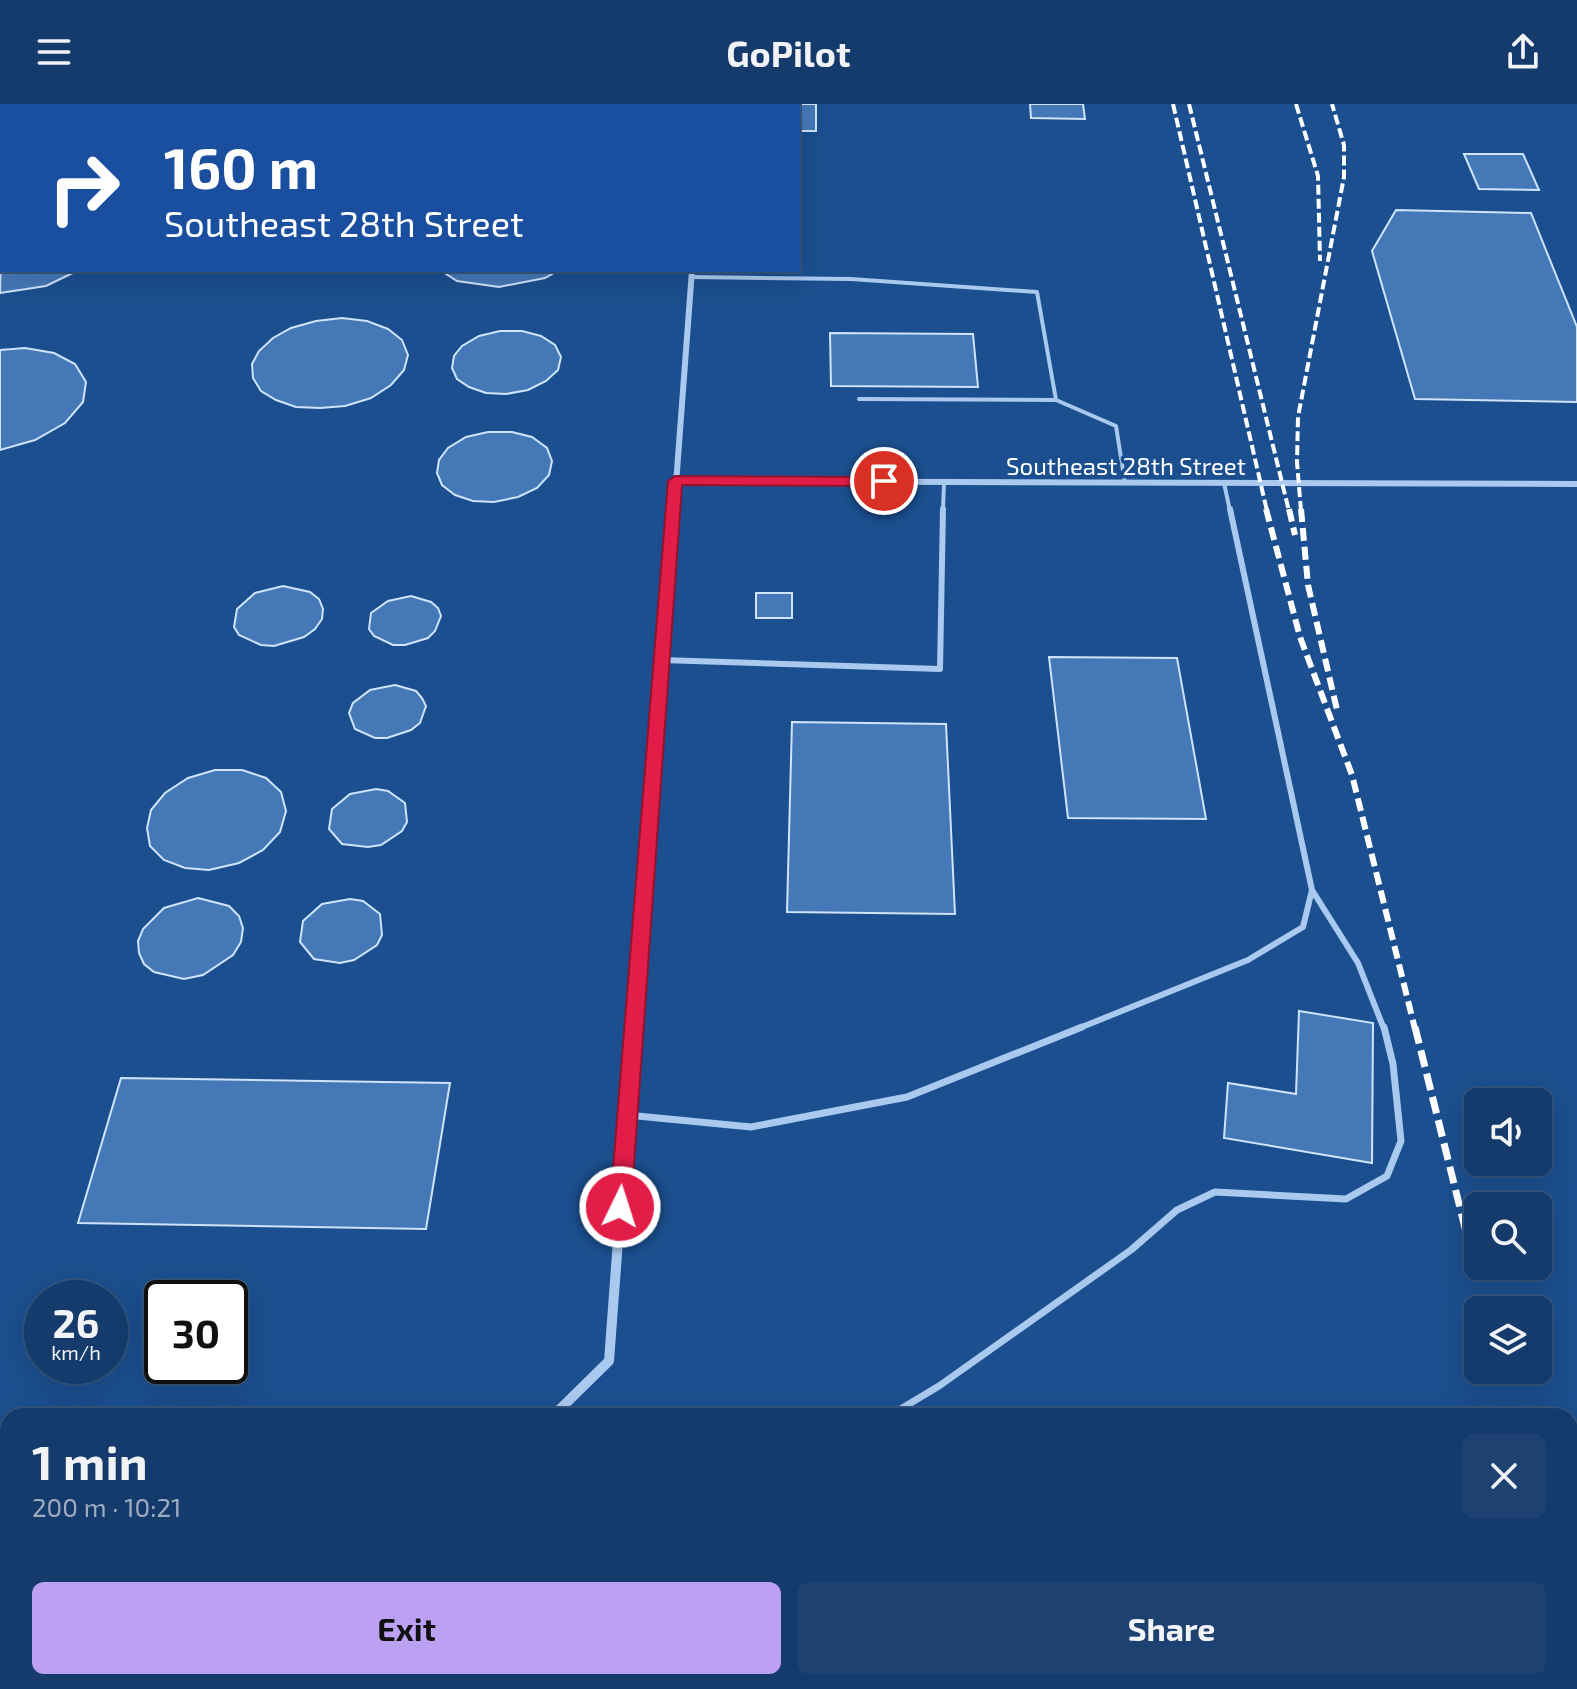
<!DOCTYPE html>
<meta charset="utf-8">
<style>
:root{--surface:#143b6b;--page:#1d4271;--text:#f1f3f6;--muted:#9dadc1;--line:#33557e;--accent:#bca0f2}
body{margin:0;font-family:"Exo 2",sans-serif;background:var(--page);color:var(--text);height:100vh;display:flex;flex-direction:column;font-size:30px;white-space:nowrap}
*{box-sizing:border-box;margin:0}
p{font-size:26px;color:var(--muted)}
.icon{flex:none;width:44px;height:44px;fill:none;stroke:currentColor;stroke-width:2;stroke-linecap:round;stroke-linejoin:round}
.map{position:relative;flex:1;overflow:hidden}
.panel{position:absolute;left:0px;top:1304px;width:1578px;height:282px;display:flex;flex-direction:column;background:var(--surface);border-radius:24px 24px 0 0;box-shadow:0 8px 32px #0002,0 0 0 2px var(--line)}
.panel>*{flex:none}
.banner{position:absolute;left:0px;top:0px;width:800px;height:168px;box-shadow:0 8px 32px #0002,0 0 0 2px var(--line);background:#1a4fa0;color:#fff;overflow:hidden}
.fabs{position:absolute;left:1464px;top:984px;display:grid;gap:16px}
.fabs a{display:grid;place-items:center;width:88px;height:88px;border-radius:12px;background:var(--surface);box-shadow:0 8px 32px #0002,0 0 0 2px var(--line);font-size:40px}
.speed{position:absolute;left:24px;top:1176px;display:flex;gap:16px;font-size:40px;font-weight:700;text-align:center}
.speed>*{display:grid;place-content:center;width:104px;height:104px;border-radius:50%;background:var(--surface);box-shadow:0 8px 32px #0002,0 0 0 2px var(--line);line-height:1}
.speed small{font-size:20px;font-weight:400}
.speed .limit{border:4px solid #111;border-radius:12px;background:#fff;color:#111}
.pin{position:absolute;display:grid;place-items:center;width:68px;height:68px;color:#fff;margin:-34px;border:4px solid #fff;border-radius:50%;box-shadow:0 2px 8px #0007}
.me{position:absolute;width:88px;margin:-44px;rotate:4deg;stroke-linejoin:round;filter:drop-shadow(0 0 6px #0008)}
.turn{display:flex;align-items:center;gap:28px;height:168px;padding:0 32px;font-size:36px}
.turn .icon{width:104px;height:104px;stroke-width:2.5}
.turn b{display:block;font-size:56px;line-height:68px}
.round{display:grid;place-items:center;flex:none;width:84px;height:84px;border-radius:12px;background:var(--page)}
.headline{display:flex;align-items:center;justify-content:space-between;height:136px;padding:0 32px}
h1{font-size:48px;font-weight:700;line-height:60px}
.primary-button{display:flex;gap:16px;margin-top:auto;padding:16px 32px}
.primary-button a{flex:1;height:92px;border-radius:12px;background:var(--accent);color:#111;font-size:32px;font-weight:700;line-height:92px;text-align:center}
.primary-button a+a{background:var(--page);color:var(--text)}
header{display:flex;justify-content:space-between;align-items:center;height:104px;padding:0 32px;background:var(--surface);font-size:36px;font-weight:700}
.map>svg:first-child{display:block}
</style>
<header><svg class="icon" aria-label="menu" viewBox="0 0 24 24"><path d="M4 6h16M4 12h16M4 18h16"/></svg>GoPilot<svg class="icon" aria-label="share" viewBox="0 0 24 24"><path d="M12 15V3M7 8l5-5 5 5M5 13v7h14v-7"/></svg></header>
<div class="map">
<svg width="1577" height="1585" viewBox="0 0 1577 1585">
<rect width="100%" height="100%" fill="#1b4f8f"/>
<path fill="#4478b7" stroke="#cfe3fa" stroke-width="2" d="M768,0H816V27H798V2Z
M1030,0H1083L1085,15L1031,14Z
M1464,50H1523L1539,86L1479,85Z
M2,104V166H79L46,182L0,189Z
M1396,106L1531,109L1577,223V298L1415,295L1372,147Z
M440,166H559L545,174L499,183L457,177Z
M342,214L367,217L388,225L402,236L408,251L404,266L391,281L371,294L345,302L320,304L296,303L276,296L261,287L253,274L252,260L259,247L273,234L291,224L316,217Z
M500,227H522L541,232L555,241L561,253L558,266L546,277L528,286L506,290L486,289L469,283L457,275L452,264L454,252L462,242L479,232Z
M830,229L973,230L978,283L831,282Z
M25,244L54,249L75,260L86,278L83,298L65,319L35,336L0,346V246Z
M488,328H512L532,333L547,344L552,357L549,371L537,384L518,393L494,398L473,397L455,391L442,381L437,369L439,356L448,344L466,333Z
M283,482L310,488L319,495L323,505L322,515L315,525L304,533L274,542L261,541L239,531L234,523L237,505L255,489Z
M756,489H792V514H756Z
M411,492L431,498L438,504L441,512L435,527L428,534L405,541H393L374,532L369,525L371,509L388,497Z
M1049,553L1177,554L1206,715L1068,714Z
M395,581L416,587L422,594L426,602L420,619L411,626L387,634H375L355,625L349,609L353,599L370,586Z
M792,618L946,620L955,810L787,808Z
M215,666H242L266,674L281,688L286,707L280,728L263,746L239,759L209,766L185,764L164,756L150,742L147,724L151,706L165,689L188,674Z
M376,685L388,687L405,699L407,718L402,727L381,741L368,743L342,740L329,725L332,705L350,690Z
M198,794L229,802L239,812L243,824L241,838L233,851L203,871L184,875L154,868L144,860L139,849L138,837L143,825L164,804Z
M350,795L363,797L380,810L382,831L377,841L354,856L340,859L314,855L300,838L303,817L322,800Z
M1299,907L1373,919L1372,1059L1224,1034L1228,979L1296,990Z
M121,974L450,979L426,1125L78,1119Z
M8,1542V1578H120L121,1585H0V1545Z
M507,1578H595L613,1585H486Z
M878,1578H1115L1113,1585H881Z
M1265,1578H1398L1386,1585H1280Z"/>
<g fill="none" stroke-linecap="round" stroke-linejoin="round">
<path stroke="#a9c9ee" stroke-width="4" d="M691,173L851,175L1037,188L1056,296L1116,322L1125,379
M859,295L1056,296
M1224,379L1230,407
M943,407L944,378"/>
<path stroke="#a9c9ee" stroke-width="6" d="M661,556L940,565L943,405
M1312,786L1358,859L1384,925
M1077,925L1248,856L1303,823L1312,786L1230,405"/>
<path stroke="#a9c9ee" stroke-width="7" d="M627,1011L751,1023L907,993L1082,923
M889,1312L939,1282L1131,1146L1177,1106L1215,1088L1346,1095L1387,1072L1401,1037L1393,960L1384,923
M739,1578L742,1585"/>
<path stroke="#a9c9ee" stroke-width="6" d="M675,377L1577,380
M674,407L692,166"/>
<path stroke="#a9c9ee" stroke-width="7" d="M634,925L674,405"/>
<path stroke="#a9c9ee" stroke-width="10" d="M553,1312L609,1257L634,923
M0,1344H8"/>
<path stroke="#fff" stroke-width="4" stroke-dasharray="10 4" stroke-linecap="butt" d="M1173,0L1267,407
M1189,0L1289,407
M1296,0L1318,72L1320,157
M1301,407L1297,358L1298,313L1344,73V41L1332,0"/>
<path stroke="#fff" stroke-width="6" stroke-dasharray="13 6" stroke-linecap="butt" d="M1266,405L1300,533L1352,671L1415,925
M1289,405L1295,431
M1301,405L1308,481L1337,606"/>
<path stroke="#fff" stroke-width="7" stroke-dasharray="17 7" stroke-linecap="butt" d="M1415,923L1474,1160"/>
</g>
<path fill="#e11d48" stroke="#92132f" stroke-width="2" d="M675,372L884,373L892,377L884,382L682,381L631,1103L628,1109L620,1112L613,1109L610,1103L668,377Z"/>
<g text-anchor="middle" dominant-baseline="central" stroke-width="7" stroke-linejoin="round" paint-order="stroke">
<g font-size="24" fill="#fff" stroke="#1b4f8f">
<text x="1126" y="361">Southeast 28th Street</text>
</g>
</g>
</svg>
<div class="fabs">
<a><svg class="icon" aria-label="sound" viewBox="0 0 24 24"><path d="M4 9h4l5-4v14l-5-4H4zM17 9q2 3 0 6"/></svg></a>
<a><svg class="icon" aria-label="search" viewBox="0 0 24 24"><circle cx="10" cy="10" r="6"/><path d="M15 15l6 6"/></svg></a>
<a><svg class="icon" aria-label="layers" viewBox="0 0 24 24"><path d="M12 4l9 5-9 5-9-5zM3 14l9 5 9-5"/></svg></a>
</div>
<div class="speed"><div>26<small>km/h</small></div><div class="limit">30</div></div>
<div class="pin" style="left:884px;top:377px;background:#d93025"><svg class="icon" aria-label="arrive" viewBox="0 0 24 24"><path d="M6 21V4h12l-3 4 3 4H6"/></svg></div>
<svg class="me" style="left:620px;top:1103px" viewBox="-20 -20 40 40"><circle r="17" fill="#e11d48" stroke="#fff" stroke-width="3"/><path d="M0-11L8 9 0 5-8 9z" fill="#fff"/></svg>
<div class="banner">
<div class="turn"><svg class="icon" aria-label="right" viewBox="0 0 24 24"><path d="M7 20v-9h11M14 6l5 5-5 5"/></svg><div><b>160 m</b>Southeast 28th Street</div></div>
</div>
<section class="panel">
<div class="headline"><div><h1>1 min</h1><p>200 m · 10:21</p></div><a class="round"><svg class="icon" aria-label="close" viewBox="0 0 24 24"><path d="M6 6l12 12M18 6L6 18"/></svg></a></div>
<div class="primary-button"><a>Exit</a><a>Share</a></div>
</section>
</div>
